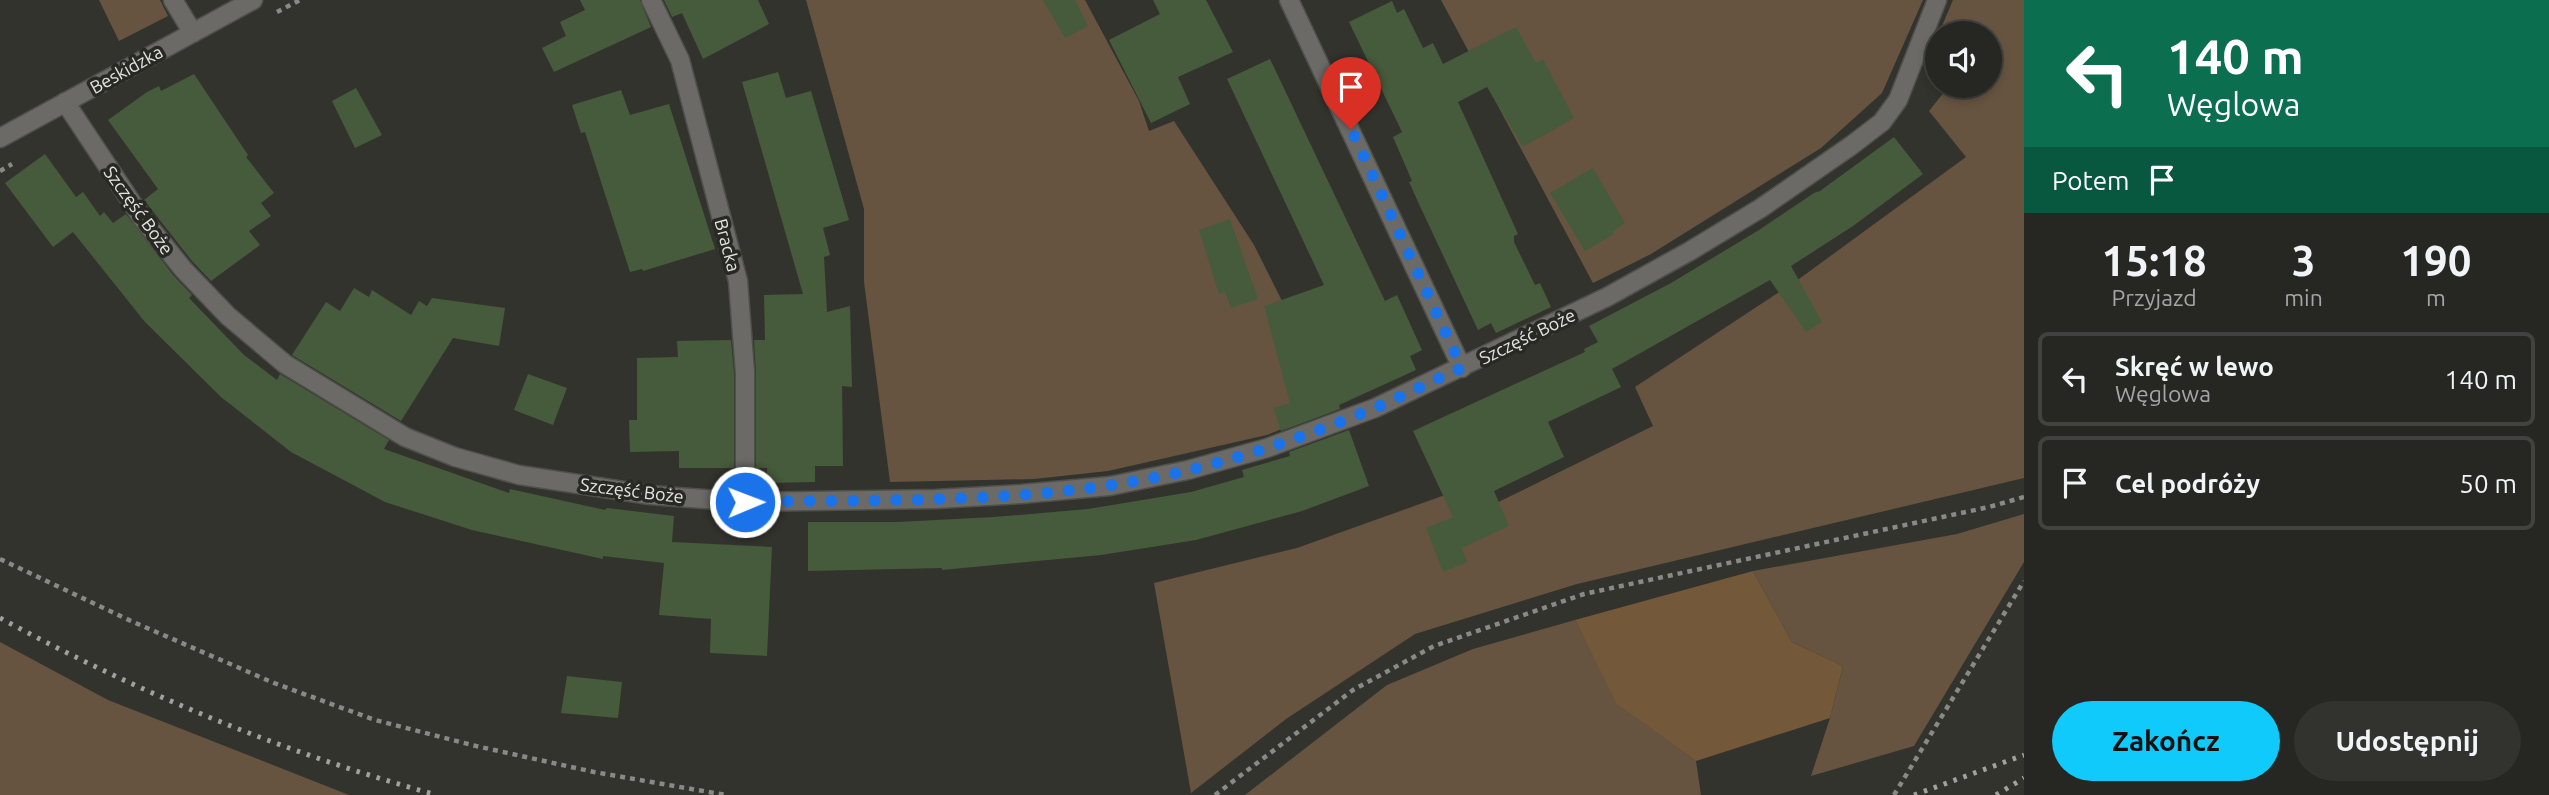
<!DOCTYPE html>
<html lang="pl">
<meta charset="utf-8">
<style>
:root{--surface:#262622;--page:#32322f;--text:#f1f3f6;--muted:#a4a5a5;--line:#424340;--accent:#0fcafa}
body{margin:0;font-family:Ubuntu,sans-serif;background:var(--page);color:var(--text);height:100vh;display:flex;flex-direction:column;font-size:26px;white-space:nowrap}
*{box-sizing:border-box;margin:0}
p{font-size:23px;color:var(--muted)}
.icon{flex:none;width:38px;height:38px;fill:none;stroke:currentColor;stroke-width:2;stroke-linecap:round;stroke-linejoin:round}
.map{position:relative;flex:1;overflow:hidden}
.panel{display:flex;flex-direction:column;background:var(--surface);width:525px}
.panel>*{flex:none}
.top-card{background:#0b6e4f;color:#fff;overflow:hidden}
.fabs{position:absolute;left:1925px;top:21px;display:grid;gap:14px}
.fabs a{display:grid;place-items:center;width:77px;height:77px;border-radius:50%;background:var(--surface);box-shadow:0 4px 10px #0003,0 0 0 2px var(--line);font-size:35px}
.pin{position:absolute;display:grid;place-items:center;width:60px;height:60px;color:#fff;margin:-72px -30px;border-radius:50% 50% 50% 0;rotate:-45deg;box-shadow:0 0 7px #0007}
.pin .icon{rotate:45deg}
.me{position:absolute;width:77px;margin:-38px;rotate:89deg;stroke-linejoin:round;filter:drop-shadow(0 0 5px #0008)}
.turn{display:flex;align-items:center;gap:24px;height:147px;padding:0 28px;font-size:32px}
.turn .icon{width:91px;height:91px;stroke-width:2.5}
.turn b{display:block;font-size:49px;line-height:60px}
.then{display:flex;align-items:center;height:66px;padding:0 28px;background:#0003;gap:14px;font-size:26px}
.eta{display:flex;justify-content:space-evenly;align-items:center;height:119px;text-align:center}
.eta b{font-size:42px;font-weight:700;line-height:49px}
.cta{display:flex;gap:14px;margin-top:auto;padding:14px 28px}
.cta a{flex:1;height:80px;border-radius:42px;background:var(--accent);color:#111;font-size:28px;font-weight:700;line-height:80px;text-align:center}
.cta a+a{background:var(--page);color:var(--text)}
ul{padding:0;list-style:none}
li{display:flex;align-items:center;gap:21px;height:94px;margin:0 14px 10px;padding:0 14px;border:4px solid var(--line);border-radius:10px}
li div{flex:1}
li b{display:block;font-size:26px}
li em{font-style:normal}
main{display:flex;flex:1;min-height:0}
.map>svg:first-child{display:block}
</style>
<main>
<div class="map">
<svg width="2024" height="795" viewBox="0 0 2024 795">
<rect width="100%" height="100%" fill="#33332e"/>
<path fill="#665440" d="M99,0H160L168,16L119,41Z
M806,0H1085L1139,101L1149,131L1174,121L1254,245L1335,407L1267,435L1108,471L1034,479L890,482L864,282V209Z
M1441,0H1923L1882,93L1821,148L1651,254L1593,283Z
M1953,0H2024V478L1577,584L1415,634L1286,719L1191,793L1154,583L1297,548L1445,495L1460,521L1653,426L1635,387L1799,279L1966,157L1929,111L1949,86H1990V33H1939Z
M2024,514V562L1914,746L1811,776L1830,718L1843,666L1792,642L1753,571L1957,534Z
M1575,620L1618,704L1696,761L1701,795H1245L1387,685L1473,649Z
M0,642L108,700L349,795H0Z"/>
<path fill="#735839" d="M1753,571L1792,642L1843,666L1830,718L1696,761L1617,704L1575,620Z"/>
<path fill="#465b3b" d="M580,0H640L651,27L554,72L542,48L566,36L560,22L585,10Z
M664,0H758L769,24L703,59L682,13L672,17Z
M1043,0H1075L1088,26L1065,38Z
M1153,0H1206L1233,52L1178,77L1190,104L1151,123L1109,40L1160,14Z
M1392,1L1397,13L1404,9L1423,48L1433,43L1443,64L1516,27L1536,63L1543,59L1574,118L1523,147L1487,87L1458,102L1518,234L1514,236V242L1535,285L1540,283L1551,307L1496,333L1491,323L1478,330L1419,204L1409,182L1412,181L1393,137L1402,132L1349,22Z
M1270,59L1385,301L1397,295L1422,350L1410,356L1416,370L1339,405L1340,409L1281,431L1274,408L1290,403L1264,306L1324,285L1227,79Z
M778,72L786,98L811,91L849,220L823,228L830,255L824,257L827,312L850,306L852,387L842,386L843,466H815V482L767,483V468H756V373L754,340H765L764,295L803,294L742,82Z
M194,74L248,155L246,157L274,193L261,203L271,216L249,231L260,245L211,281L192,261L144,200L158,189L108,120L147,92L159,86L161,91Z
M356,88L382,135L355,148L332,101Z
M621,90L630,115L669,104L715,249L643,271L642,269L630,272L585,132L581,133L572,105Z
M1894,137L1923,174L1853,226L1791,266L1822,322L1806,332L1770,280L1612,369L1621,387L1548,422L1564,457L1494,491L1509,526L1462,548L1467,562L1443,572L1426,528L1453,517L1413,431L1585,352L1584,349L1598,342L1589,326L1671,283L1759,230L1814,193L1820,191Z
M45,154L76,197L83,192L100,216L104,212L113,223L126,214L174,276L192,295L189,298L244,355L277,380L280,374L389,440L384,449L509,493L510,489L605,510L607,508L674,516L672,542L772,547L767,656L710,653L711,619L659,615L664,563L603,556V559L472,530L385,502L291,452L221,397L145,322L73,232L53,247L5,183Z
M1593,168L1625,223L1612,232L1614,234L1585,251L1550,193Z
M1230,219L1258,299L1231,308L1225,292L1219,294L1199,230Z
M354,288L369,297L372,290L411,315L419,301L427,306L432,298L505,308L499,346L453,338L401,421L292,355L326,302L340,311Z
M731,340L734,373V468H679V451L630,452L629,420H637V358L678,357L677,341Z
M528,374L567,388L553,425L514,410Z
M1349,430L1369,486L1302,511L1196,540L1101,555L942,570V568L808,571V522H898L994,517L1088,509L1191,492L1244,477L1242,470L1290,456L1289,452Z
M567,676L622,682L618,718L561,713Z"/>
<g fill="none" stroke-linecap="round" stroke-linejoin="round">
<g stroke="#4f4f4b" stroke-width="21">
<path id="minor" d="M173,0L193,33
M651,0L680,60L738,281L745,373V502
M1289,0L1462,368
M65,102L142,218L183,269L228,316L285,364L405,437L455,457L519,475L650,495L745,502L936,499L1021,494L1110,486L1188,470L1267,448L1375,408L1607,297L1690,251L1761,208L1852,145L1882,122L1898,100L1937,0
M0,138L253,0"/>
</g>
<path stroke="#898985" stroke-width="4.5" stroke-dasharray="5 5" stroke-linecap="butt" d="M277,12L300,0
M0,171L12,164
M0,559L131,621L274,683L375,720L476,746L594,772L726,795
M1215,795L1353,690L1434,646L1584,594L1989,507L2024,497
M1894,795L2024,581"/>
<use href="#minor" stroke="#6b6a67" stroke-width="18"/>
<path stroke="#a1a19d" stroke-width="5" stroke-dasharray="3.5 7" stroke-linecap="butt" d="M0,618C139,693 284,753 437,795
M1914,795L2024,755
M1996,795L2024,778"/>
</g>
<g fill="none" stroke-linecap="round" stroke-linejoin="round">
<path stroke="#1a73e8" stroke-width="12" stroke-dasharray="0 21.6" d="M745,502C892,499 1044,505 1189,470C1252,455 1315,433 1375,408C1404,396 1432,380 1462,368L1351,129"/>
</g>
<g text-anchor="middle" dominant-baseline="central" stroke-width="7" stroke-linejoin="round" paint-order="stroke">
<g font-size="18" fill="#e4e4e1" stroke="#292924">
<text transform="translate(126 69) rotate(-29)">Beskidzka</text>
<text transform="translate(139 210) rotate(54)">Szczęść Boże</text>
<text transform="translate(728 245) rotate(75)">Bracka</text>
<text transform="translate(1527 336) rotate(-26)">Szczęść Boże</text>
<text transform="translate(632 490) rotate(7)">Szczęść Boże</text>
</g>
</g>
</svg>
<div class="fabs">
<a><svg class="icon" aria-label="sound" viewBox="0 0 24 24"><path d="M4 9h4l5-4v14l-5-4H4zM17 9q2 3 0 6"/></svg></a>
</div>
<div class="pin" style="left:1351px;top:129px;background:#d93025"><svg class="icon" aria-label="arrive" viewBox="0 0 24 24"><path d="M6 21V4h12l-3 4 3 4H6"/></svg></div>
<svg class="me" style="left:745px;top:502px" viewBox="-20 -20 40 40"><circle r="17" fill="#1a73e8" stroke="#fff" stroke-width="3"/><path d="M0-11L8 9 0 5-8 9z" fill="#fff"/></svg>
</div>
<section class="panel">
<div class="top-card">
<div class="turn"><svg class="icon" aria-label="left" viewBox="0 0 24 24"><path d="M17 20v-9H6M10 6l-5 5 5 5"/></svg><div><b>140 m</b>Węglowa</div></div>
<div class="then">Potem<svg class="icon" aria-label="arrive" viewBox="0 0 24 24"><path d="M6 21V4h12l-3 4 3 4H6"/></svg></div>
</div>
<div class="eta">
<div><b>15:18</b><p>Przyjazd</p></div>
<div><b>3</b><p>min</p></div>
<div><b>190</b><p>m</p></div>
</div>
<ul>
<li><svg class="icon" aria-label="left" viewBox="0 0 24 24"><path d="M17 20v-9H6M10 6l-5 5 5 5"/></svg><div><b>Skręć w lewo</b><p>Węglowa</p></div><em>140 m</em></li>
<li><svg class="icon" aria-label="arrive" viewBox="0 0 24 24"><path d="M6 21V4h12l-3 4 3 4H6"/></svg><div><b>Cel podróży</b></div><em>50 m</em></li>
</ul>
<div class="cta"><a>Zakończ</a><a>Udostępnij</a></div>
</section>
</main>
